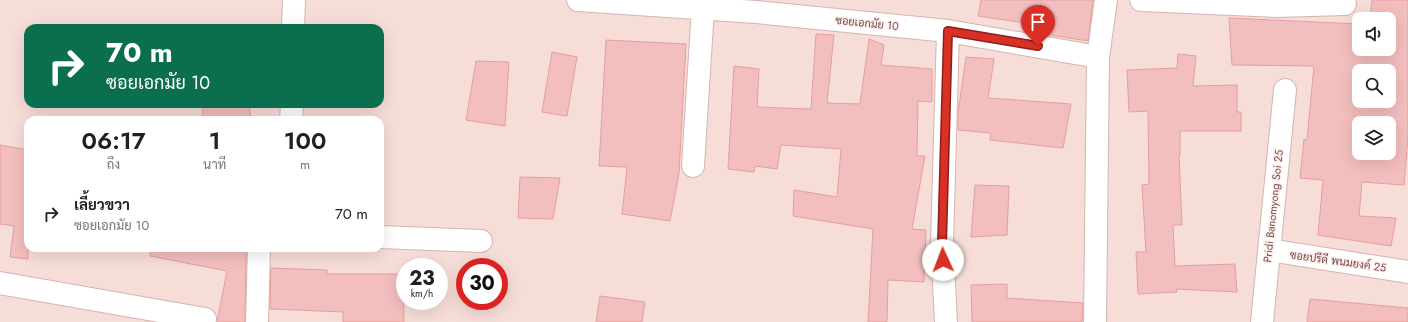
<!DOCTYPE html>
<html lang="th">
<meta charset="utf-8">
<style>
:root{--surface:#fff;--page:#f2f2f2;--text:#202124;--muted:#757577}
body{margin:0;font-family:Jost,Sarabun,sans-serif;background:var(--page);color:var(--text);height:100vh;display:flex;flex-direction:column;font-size:15px;white-space:nowrap}
*{box-sizing:border-box;margin:0}
p{font-size:13px;color:var(--muted)}
.icon{flex:none;width:22px;height:22px;fill:none;stroke:currentColor;stroke-width:2;stroke-linecap:round;stroke-linejoin:round}
.map{position:relative;flex:1;overflow:hidden}
.sheet{position:absolute;left:24px;top:116px;width:360px;height:136px;display:flex;flex-direction:column;background:var(--surface);border-radius:12px;box-shadow:0 4px 16px #0002}
.sheet>*{flex:none}
.guide{position:absolute;left:24px;top:24px;width:360px;height:84px;border-radius:12px;box-shadow:0 4px 16px #0002;background:#0b6e4f;color:#fff;overflow:hidden}
.fabs{position:absolute;left:1352px;top:12px;display:grid;gap:8px}
.fabs a{display:grid;place-items:center;width:44px;height:44px;border-radius:8px;background:var(--surface);box-shadow:0 4px 16px #0002;font-size:20px}
.speed{position:absolute;left:396px;top:258px;display:flex;gap:8px;font-size:20px;font-weight:700;text-align:center}
.speed>*{display:grid;place-content:center;width:52px;height:52px;border-radius:50%;background:var(--surface);box-shadow:0 4px 16px #0002;line-height:1}
.speed small{font-size:10px;font-weight:400}
.speed .limit{border:6px solid #d22;background:#fff;color:#111}
.pin{position:absolute;display:grid;place-items:center;width:34px;height:34px;color:#fff;margin:-41px -17px;border-radius:50% 50% 50% 0;rotate:-45deg;box-shadow:0 0 4px #0007}
.pin .icon{rotate:45deg}
.me{position:absolute;width:44px;margin:-22px;rotate:358deg;stroke-linejoin:round;filter:drop-shadow(0 0 3px #0008)}
.turn{display:flex;align-items:center;gap:14px;height:84px;padding:0 16px;font-size:18px}
.turn .icon{width:52px;height:52px;stroke-width:2.5}
.turn b{display:block;font-size:28px;line-height:34px}
.eta{display:flex;justify-content:space-evenly;align-items:center;height:68px;text-align:center}
.eta b{font-size:24px;font-weight:600;line-height:28px}
ul{padding:0;list-style:none}
li{display:flex;align-items:center;gap:12px;height:60px;padding:0 16px}
li div{flex:1}
li b{display:block;font-size:15px}
li em{font-style:normal}
.map>svg:first-child{display:block}
</style>
<div class="map">
<svg width="1408" height="322" viewBox="0 0 1408 322">
<rect width="100%" height="100%" fill="#fdebe7"/>
<path fill="#f7ddd8" fill-rule="evenodd" d="M0,0H1408V322H0ZM1359,19H1389V49H1359ZM28,28H380V104H28ZM1359,71H1389V101H1359ZM28,120H380V248H28ZM1359,123H1389V153H1359ZM405,267H439V301H405ZM465,267H499V301H465Z"/>
<path fill="#f3bebe" stroke="#e69e9e" fill-rule="evenodd" d="M981,0H1093L1088,41L1044,34L1045,26L978,16Z
M1372,0H1408V136L1404,185L1362,182L1359,216L1396,218L1391,246L1318,235L1323,180L1300,178L1304,139L1307,140L1314,66L1232,65L1229,18L1359,24V49H1389V19H1370ZM1359,71H1389V101H1359ZM1359,123H1389V153H1359Z
M816,34L834,35L827,103L860,104L869,39L884,45L881,65L932,69V102L918,101L917,156H925L912,229L926,230L924,282L888,280L887,322H868L873,229L793,216L794,190L837,197L841,149L781,145L777,169L755,166L754,172L728,169L734,66L759,69L757,107L811,109Z
M606,40L686,44L679,173L670,221L622,214L627,167L599,166Z
M552,52L577,57L567,116L542,112Z
M1178,54L1196,56L1193,86L1237,85V112H1241V131H1180V155H1179L1182,225H1173L1175,266L1235,264L1237,292L1176,289L1177,292L1138,294L1136,252H1146L1142,185L1149,184L1148,111L1129,112L1127,70L1177,68Z
M966,57L994,59L988,98L1071,104L1063,148L990,140L991,133L958,130V113Z
M476,61L509,62L505,126L466,120Z
M203,104H249L251,120H202Z
M0,145L28,150V259L10,257L14,226L0,224Z
M520,177L560,178L553,219L518,218Z
M975,185L1009,186L1007,235L971,237Z
M151,248H246L245,322H217L227,271L150,256Z
M271,268L327,270V274H403L404,322H343V312L270,309Z
M1007,284V298L1083,303L1082,322H972L971,285Z
M600,296L645,302L642,322H596Z
M1310,299L1408,308V322H1307Z"/>
<g fill="none" stroke-linecap="round" stroke-linejoin="round">
<g stroke="#d4b4b1" stroke-width="24">
<path id="minor" d="M578,0L756,12L948,31L1098,57L1106,0
M1141,0L1277,6L1345,4
M293,28L294,0
M291,120L292,104
M693,166L703,8
M380,237L481,241
M1269,250L1408,272
M0,283L205,319
M257,322L259,248
M946,322L942,244L948,31
M1095,322L1098,57
M1262,322L1285,90"/>
</g>
<use href="#minor" stroke="#fff" stroke-width="22"/>
</g>
<g fill="none" stroke-linecap="round" stroke-linejoin="round">
<g stroke="#8d1f18" stroke-width="10">
<path id="route" d="M943,260L942,244L948,31L1038,46"/>
</g>
<use href="#route" stroke="#d93025" stroke-width="7"/>
</g>
<g text-anchor="middle" dominant-baseline="central" stroke-width="3" stroke-linejoin="round" paint-order="stroke">
<g font-size="11" fill="#774a4c" stroke="#fff1ed">
<text transform="translate(867 23) rotate(6)">ซอยเอกมัย 10</text>
<text transform="translate(1273 206) rotate(-84)">Pridi Banomyong Soi 25</text>
<text transform="translate(1338 261) rotate(8)">ซอยปรีดี พนมยงค์ 25</text>
</g>
</g>
</svg>
<div class="fabs">
<a><svg class="icon" aria-label="sound" viewBox="0 0 24 24"><path d="M4 9h4l5-4v14l-5-4H4zM17 9q2 3 0 6"/></svg></a>
<a><svg class="icon" aria-label="search" viewBox="0 0 24 24"><circle cx="10" cy="10" r="6"/><path d="M15 15l6 6"/></svg></a>
<a><svg class="icon" aria-label="layers" viewBox="0 0 24 24"><path d="M12 4l9 5-9 5-9-5zM3 14l9 5 9-5"/></svg></a>
</div>
<div class="speed"><div>23<small>km/h</small></div><div class="limit">30</div></div>
<div class="pin" style="left:1038px;top:46px;background:#d93025"><svg class="icon" aria-label="arrive" viewBox="0 0 24 24"><path d="M6 21V4h12l-3 4 3 4H6"/></svg></div>
<svg class="me" style="left:943px;top:260px" viewBox="-20 -20 40 40"><circle r="19" fill="#fff"/><path d="M0-13L10 11 0 6-10 11z" fill="#d93025"/></svg>
<div class="guide">
<div class="turn"><svg class="icon" aria-label="right" viewBox="0 0 24 24"><path d="M7 20v-9h11M14 6l5 5-5 5"/></svg><div><b>70 m</b>ซอยเอกมัย 10</div></div>
</div>
<section class="sheet">
<div class="eta">
<div><b>06:17</b><p>ถึง</p></div>
<div><b>1</b><p>นาที</p></div>
<div><b>100</b><p>m</p></div>
</div>
<ul>
<li><svg class="icon" aria-label="right" viewBox="0 0 24 24"><path d="M7 20v-9h11M14 6l5 5-5 5"/></svg><div><b>เลี้ยวขวา</b><p>ซอยเอกมัย 10</p></div><em>70 m</em></li>
</ul>
</section>
</div>
